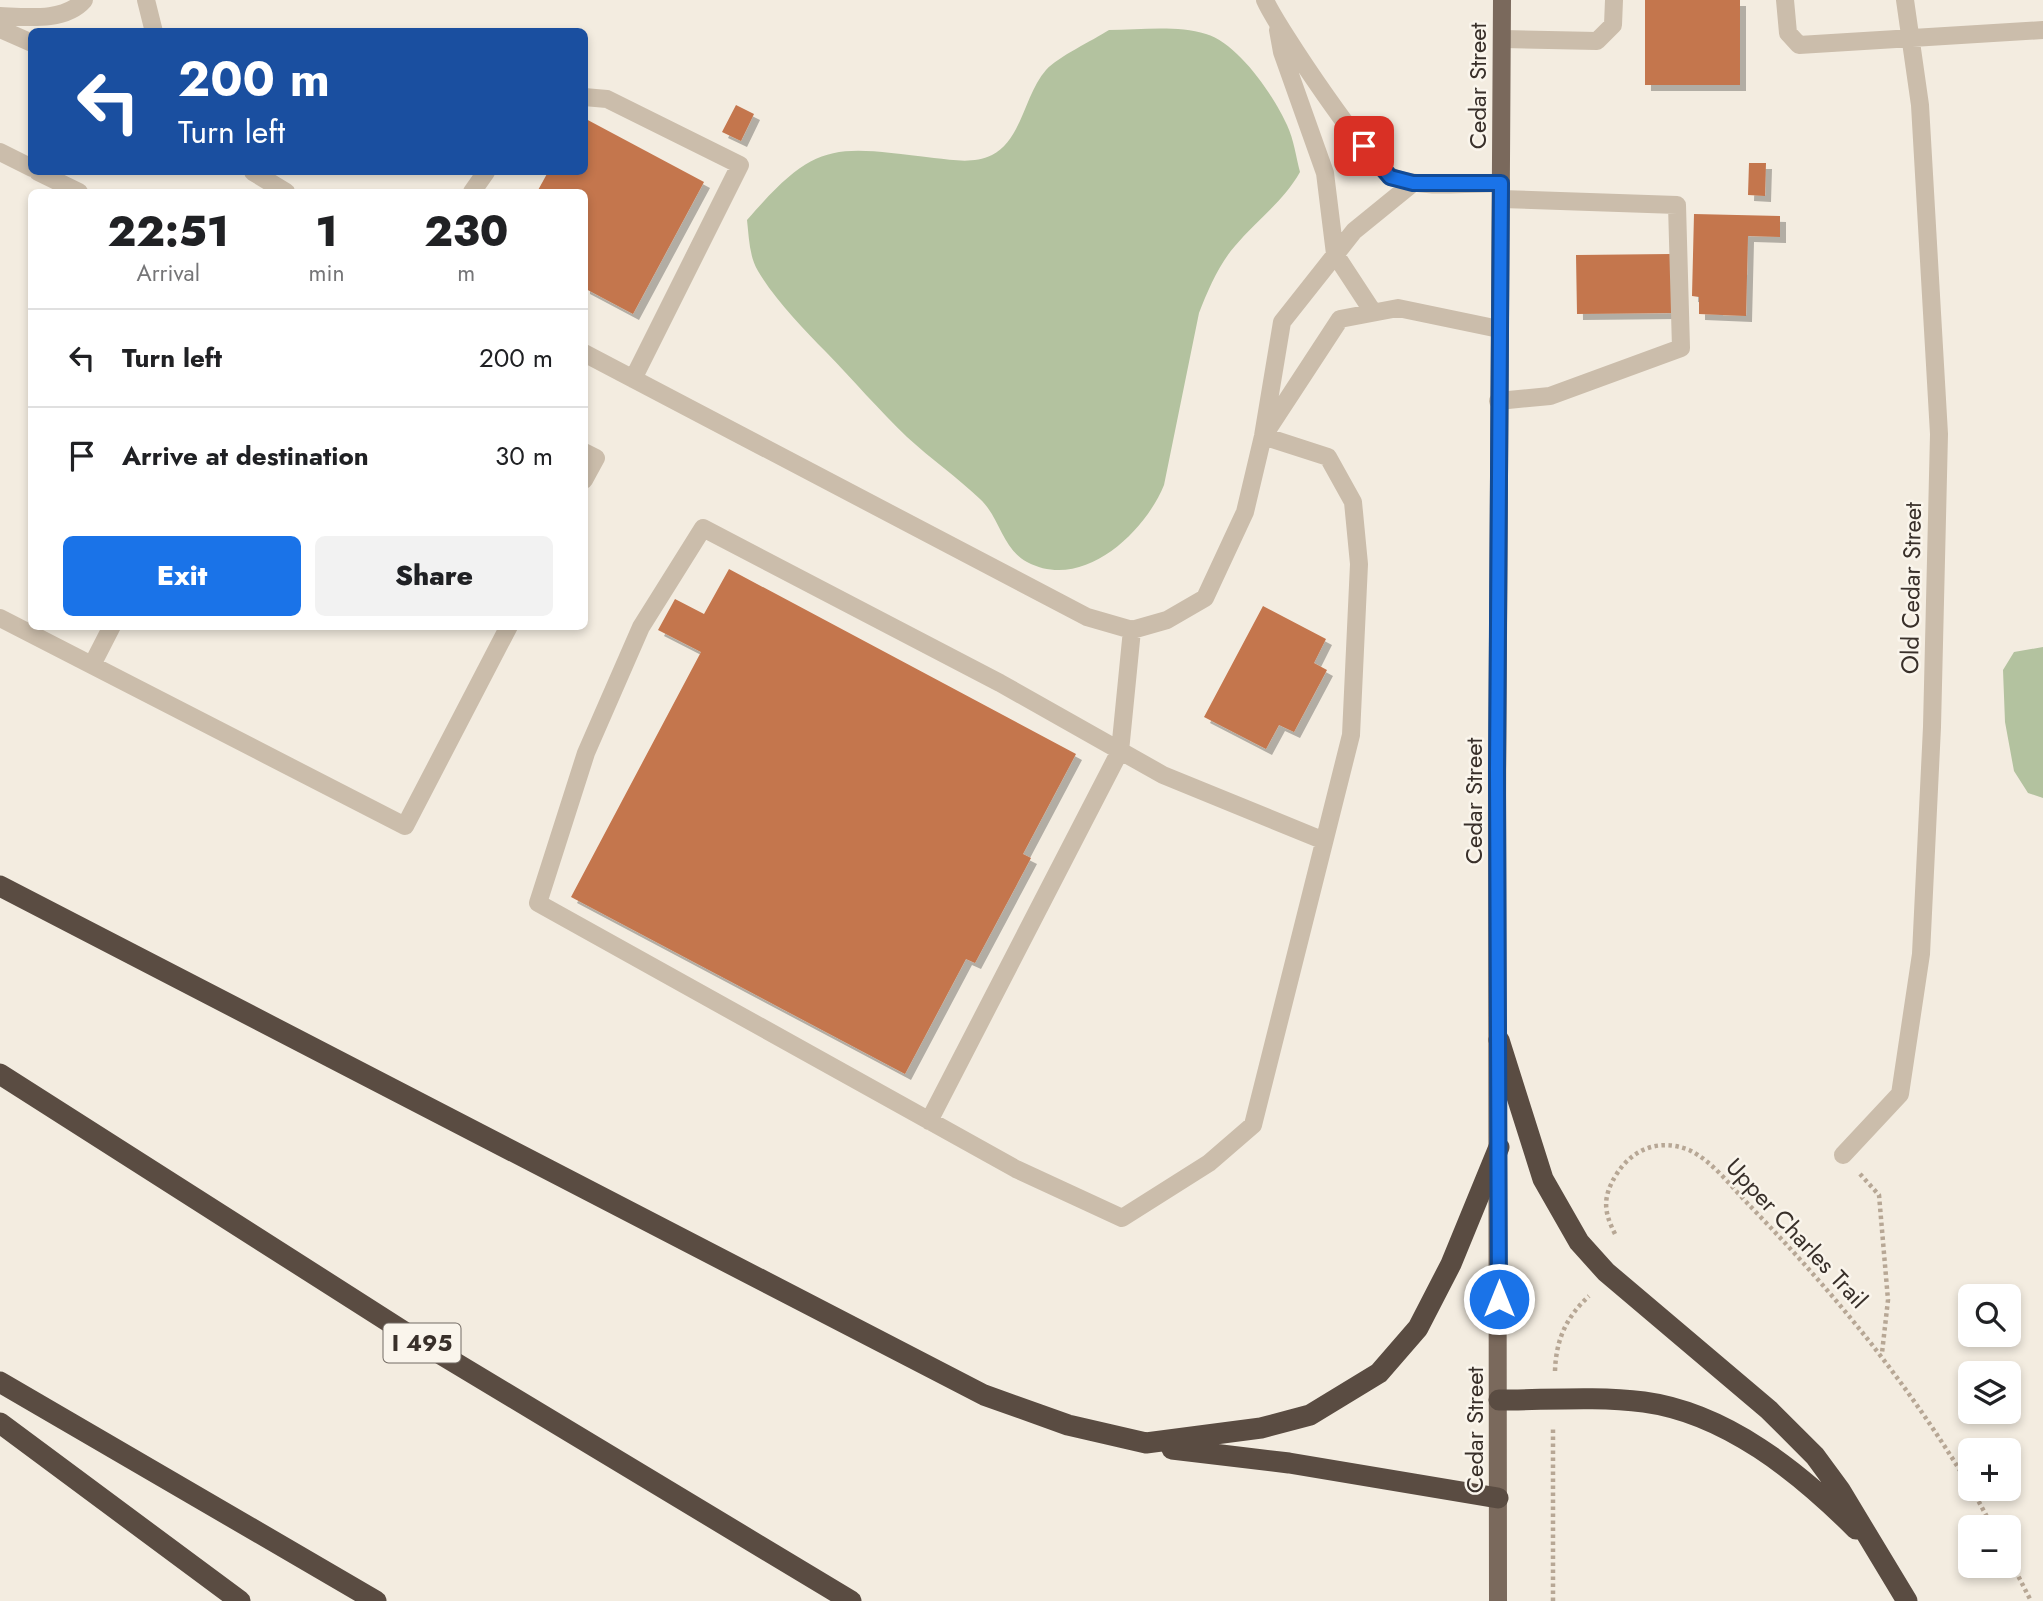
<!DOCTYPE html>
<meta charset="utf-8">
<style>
:root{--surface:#fff;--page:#f2f2f2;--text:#202124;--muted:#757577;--line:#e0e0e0;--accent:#1a73e8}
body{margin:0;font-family:Jost,sans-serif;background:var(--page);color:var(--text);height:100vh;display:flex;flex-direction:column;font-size:26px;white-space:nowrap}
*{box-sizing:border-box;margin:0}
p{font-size:23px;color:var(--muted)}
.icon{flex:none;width:38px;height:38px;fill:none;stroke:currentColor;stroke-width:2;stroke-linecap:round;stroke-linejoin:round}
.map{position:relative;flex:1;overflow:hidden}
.details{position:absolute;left:28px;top:189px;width:560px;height:441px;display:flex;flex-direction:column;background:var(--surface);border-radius:10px;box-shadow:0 4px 10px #0003}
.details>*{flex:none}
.top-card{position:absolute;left:28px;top:28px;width:560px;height:147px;border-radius:10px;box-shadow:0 4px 10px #0003;background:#1a4fa0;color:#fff;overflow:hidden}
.fabs{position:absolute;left:1958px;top:1284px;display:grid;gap:14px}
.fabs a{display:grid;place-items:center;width:63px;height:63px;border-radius:10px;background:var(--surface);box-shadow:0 4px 10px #0003;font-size:35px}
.pin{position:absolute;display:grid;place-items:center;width:60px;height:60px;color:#fff;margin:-30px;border-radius:14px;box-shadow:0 4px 10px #0006}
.me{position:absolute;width:77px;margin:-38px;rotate:0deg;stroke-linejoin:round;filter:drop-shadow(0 0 5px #0008)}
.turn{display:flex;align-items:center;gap:24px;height:147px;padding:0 35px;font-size:32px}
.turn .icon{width:91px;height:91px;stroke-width:2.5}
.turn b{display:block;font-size:49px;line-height:60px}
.eta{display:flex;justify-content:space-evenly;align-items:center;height:119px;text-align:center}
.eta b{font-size:42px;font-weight:800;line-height:49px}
.primary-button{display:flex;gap:14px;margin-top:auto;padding:14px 35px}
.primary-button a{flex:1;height:80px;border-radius:10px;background:var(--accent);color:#fff;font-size:28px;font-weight:800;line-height:80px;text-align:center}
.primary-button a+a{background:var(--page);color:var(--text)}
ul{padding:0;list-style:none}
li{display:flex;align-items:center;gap:21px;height:98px;padding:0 35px;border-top:2px solid var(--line)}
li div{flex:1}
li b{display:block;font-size:26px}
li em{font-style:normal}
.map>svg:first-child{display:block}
</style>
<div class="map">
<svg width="2043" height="1601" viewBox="0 0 2043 1601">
<defs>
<filter id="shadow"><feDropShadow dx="6" dy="6" stdDeviation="0" flood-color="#0004"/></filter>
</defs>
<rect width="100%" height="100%" fill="#f3ece0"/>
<path fill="#b3c29f" d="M1109,30C1140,30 1176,25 1206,34C1238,43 1274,96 1287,125C1294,140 1296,157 1300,172C1283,202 1257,220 1235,246C1219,264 1208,290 1199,313L1164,485C1145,532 1083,592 1027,562C1003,550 999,516 980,499C957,477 931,459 907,437C879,410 853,380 826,352C803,328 776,301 758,271C749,256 749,237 747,220C817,139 834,146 934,158C954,160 973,164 992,155C1022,140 1025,93 1046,70C1059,56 1092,41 1109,30Z
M2043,647V798L2028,793L2014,771L2005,722L2003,670L2014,652Z"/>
<path fill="#c4764d" filter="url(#shadow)" d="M1645,0H1740V85H1645Z
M736,105L754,114L741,141L722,132Z
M584,118L704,182L633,314L584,288V192H537L548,172H584Z
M1749,163H1766L1765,196L1748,195Z
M1694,214L1780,216V237L1748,236L1746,316L1699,314V297L1692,296Z
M1671,254L1672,313L1577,314L1576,255Z
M729,569L1076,754L1023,854L1031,858L975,963L966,959L905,1074L571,897L701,652L658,630L675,599L704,614Z
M1263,606L1326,639L1314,663L1327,670L1294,732L1279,725L1266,749L1204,717Z"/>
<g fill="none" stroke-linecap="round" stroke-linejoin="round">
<path stroke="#b7a795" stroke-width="4.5" stroke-dasharray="3.5 3.5" stroke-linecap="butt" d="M1860,1174L1879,1195L1888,1300L1882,1353
M1615,1234C1604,1212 1602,1198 1616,1175C1632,1149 1659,1138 1689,1150C1713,1161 1733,1189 1751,1207C1836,1295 1907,1382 1970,1487
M1555,1371C1556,1340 1566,1317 1589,1296
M1972,1489L1993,1528
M2009,1558L2031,1601
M1553,1601V1429"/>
<path stroke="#cbbdab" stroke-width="18" d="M146,0L154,32
M1265,0C1276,26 1373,170 1394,178C1426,189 1467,183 1501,183
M1785,0L1788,33L1799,45L2043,30
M0,16C26,17 65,22 84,0
M0,29L32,43
M1278,30L1282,52L1325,173L1335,254L1373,312
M1503,39L1597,41L1613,25L1614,0
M584,97L607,99L740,165L633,379
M0,152L32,168
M38,172L79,192
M253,172L286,192
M472,192L486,172
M584,353L1087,617L1132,630L1167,620L1205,598L1245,512L1263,436L1282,322L1354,231L1413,183
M1498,401L1550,396L1681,348L1677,205L1501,199
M1266,432L1340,319L1398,308L1499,329
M1263,436L1328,457L1353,502L1359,564L1351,735L1253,1125L1209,1163L1122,1218L1016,1169L538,903L586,753L641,627L703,528L1000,683L1163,775L1322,840
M584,452L596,458L584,480
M0,618L405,826L509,626
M92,665L112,626
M929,1121L1120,751L1132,630
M1843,1155L1900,1094L1921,954L1932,727L1939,434L1920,105L1905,0"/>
<path stroke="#7a695c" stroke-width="18" d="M1498,1601L1497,796L1502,0"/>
<path stroke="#5a4c42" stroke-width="21" d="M0,886L984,1395L1068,1425L1146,1443L1261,1428L1310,1415L1379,1373L1418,1328L1451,1264L1499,1147
M1499,1040L1543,1179L1579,1242L1606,1272L1769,1410L1815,1456L1840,1490L1907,1601
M0,1074L414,1338L851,1601
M0,1382L376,1601
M1499,1400C1547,1400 1596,1396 1644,1402C1726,1413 1799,1472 1856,1529
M0,1423L240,1601
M1172,1449L1289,1463L1498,1498"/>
</g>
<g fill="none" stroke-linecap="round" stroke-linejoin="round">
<g stroke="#114b97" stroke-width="18">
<path id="route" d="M1364,146L1390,177L1413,183H1501L1497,770L1499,1299"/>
</g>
<use href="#route" stroke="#1a73e8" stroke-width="12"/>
</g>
<g text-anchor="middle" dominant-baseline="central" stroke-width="5" stroke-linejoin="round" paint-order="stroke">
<rect fill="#faf5ec" stroke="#736b64" stroke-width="2" x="383.5" y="1323.5" width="77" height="39" rx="5"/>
<g font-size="23" font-weight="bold" fill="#39302a">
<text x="422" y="1343">I 495</text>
</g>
<g font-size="24" fill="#39302a" stroke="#faf5ec">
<text transform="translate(1477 86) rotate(-90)">Cedar Street</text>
<text transform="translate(1911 588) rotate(-89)">Old Cedar Street</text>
<text transform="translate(1473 801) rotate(-90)">Cedar Street</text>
<text transform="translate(1797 1233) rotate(47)">Upper Charles Trail</text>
<text transform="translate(1474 1430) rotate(-90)">Cedar Street</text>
</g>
</g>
</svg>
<div class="fabs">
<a><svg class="icon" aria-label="search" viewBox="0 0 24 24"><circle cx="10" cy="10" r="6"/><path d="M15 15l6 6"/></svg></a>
<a><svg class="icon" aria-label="layers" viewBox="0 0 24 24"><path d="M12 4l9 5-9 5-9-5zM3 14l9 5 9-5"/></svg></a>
<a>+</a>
<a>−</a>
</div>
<div class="pin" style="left:1364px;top:146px;background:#d93025"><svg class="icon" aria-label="arrive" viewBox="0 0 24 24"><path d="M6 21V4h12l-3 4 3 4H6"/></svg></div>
<svg class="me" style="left:1499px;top:1299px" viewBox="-20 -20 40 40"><circle r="17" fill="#1a73e8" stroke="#fff" stroke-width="3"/><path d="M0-11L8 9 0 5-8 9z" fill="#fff"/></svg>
<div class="top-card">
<div class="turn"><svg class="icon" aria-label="left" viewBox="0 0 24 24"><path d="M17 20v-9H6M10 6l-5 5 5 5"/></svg><div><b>200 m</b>Turn left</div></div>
</div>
<section class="details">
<div class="eta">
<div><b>22:51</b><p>Arrival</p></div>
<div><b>1</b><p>min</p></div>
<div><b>230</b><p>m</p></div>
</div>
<ul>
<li><svg class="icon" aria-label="left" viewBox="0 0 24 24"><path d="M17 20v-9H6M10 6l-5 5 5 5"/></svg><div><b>Turn left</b></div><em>200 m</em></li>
<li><svg class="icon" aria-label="arrive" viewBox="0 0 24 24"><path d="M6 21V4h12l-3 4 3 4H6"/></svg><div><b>Arrive at destination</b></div><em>30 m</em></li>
</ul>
<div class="primary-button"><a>Exit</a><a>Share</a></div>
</section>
</div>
